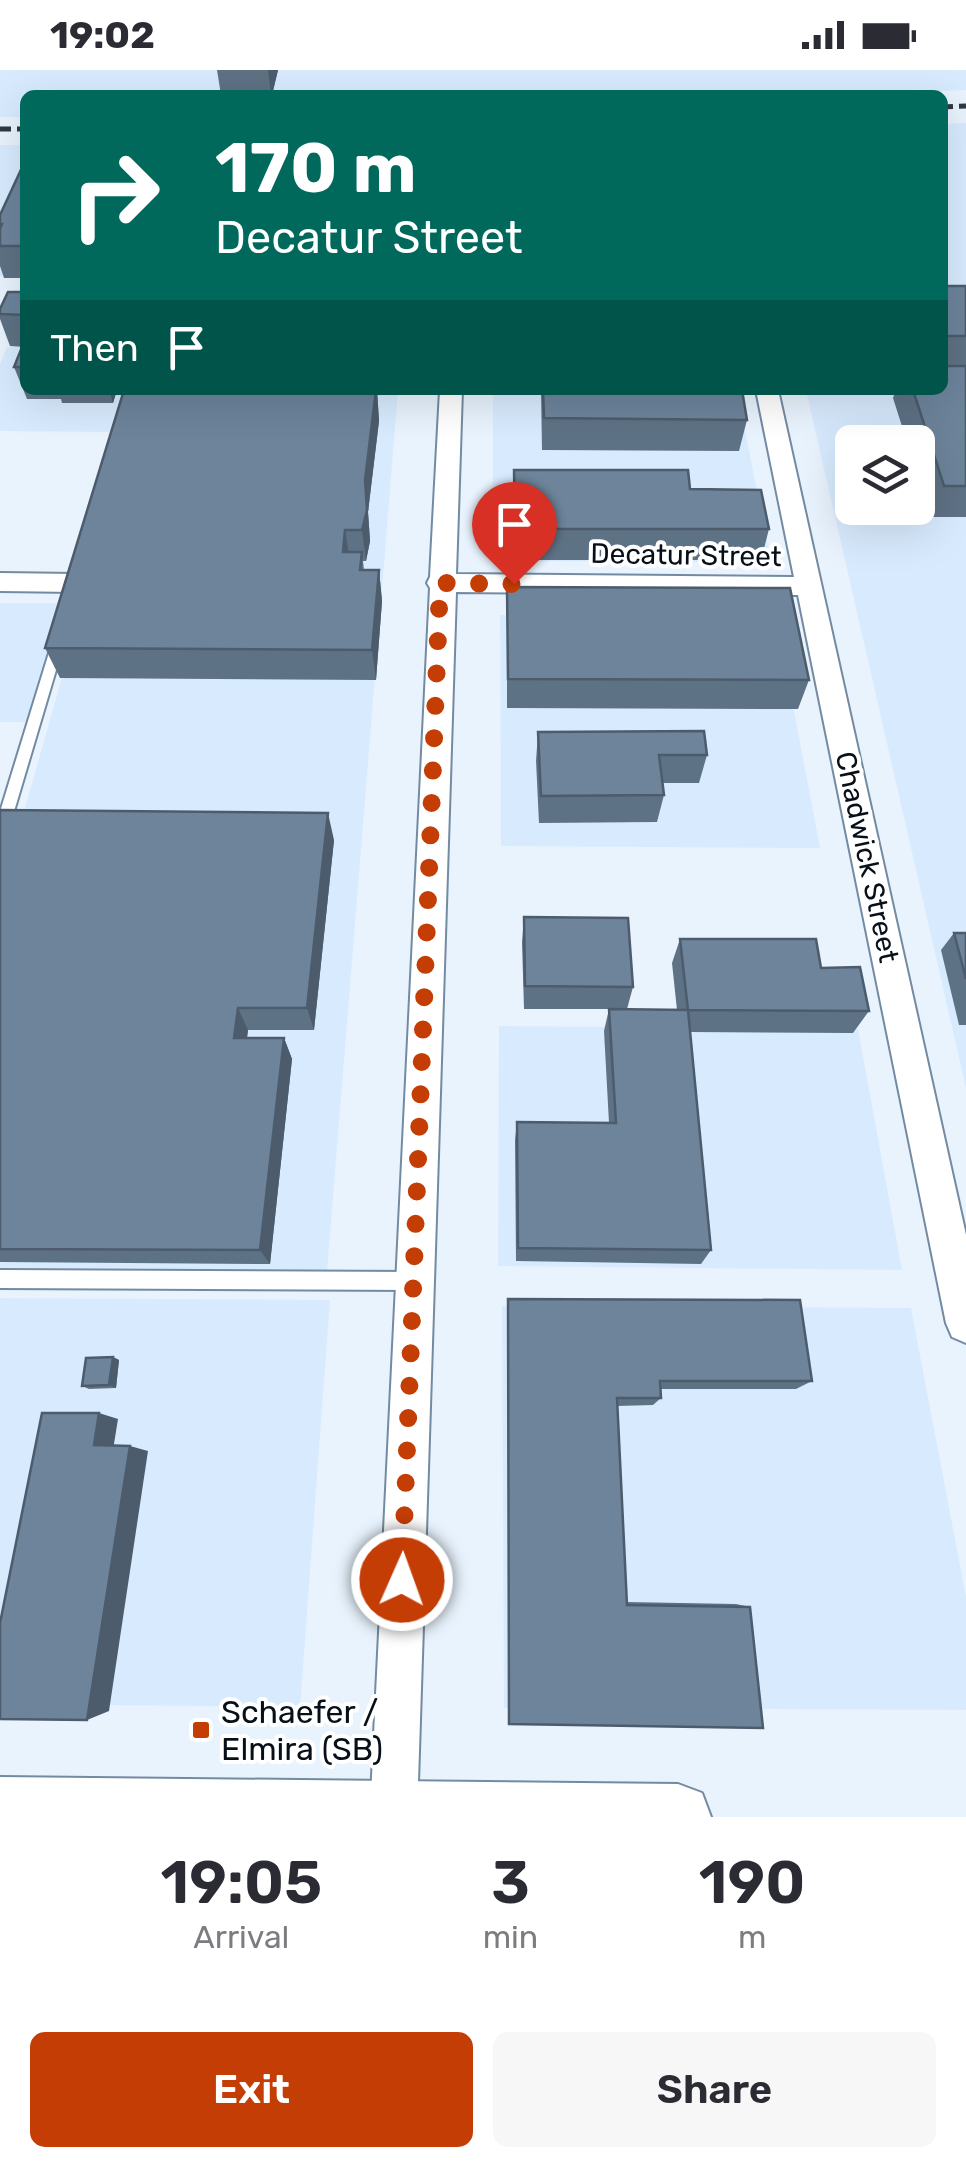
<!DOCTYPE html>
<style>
:root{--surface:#fff;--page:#f7f7f7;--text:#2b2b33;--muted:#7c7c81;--accent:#c43d04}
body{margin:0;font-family:Rubik,sans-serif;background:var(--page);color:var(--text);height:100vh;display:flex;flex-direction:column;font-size:38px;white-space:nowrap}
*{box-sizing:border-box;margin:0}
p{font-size:32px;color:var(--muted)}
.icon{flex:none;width:55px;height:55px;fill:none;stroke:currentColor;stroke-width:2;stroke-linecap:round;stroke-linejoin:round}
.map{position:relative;height:1747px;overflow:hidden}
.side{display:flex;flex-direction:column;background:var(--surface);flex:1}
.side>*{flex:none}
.hud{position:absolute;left:20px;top:20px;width:928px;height:305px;border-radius:15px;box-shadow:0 10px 40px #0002;background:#00695c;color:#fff;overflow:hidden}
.controls{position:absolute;left:835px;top:355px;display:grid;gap:20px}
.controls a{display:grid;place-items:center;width:100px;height:100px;border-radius:15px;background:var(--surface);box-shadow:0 10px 40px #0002;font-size:50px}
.pin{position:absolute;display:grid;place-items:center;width:85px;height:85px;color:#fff;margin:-102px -42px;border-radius:50% 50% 50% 0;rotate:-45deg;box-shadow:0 0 10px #0007}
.pin .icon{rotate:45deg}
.me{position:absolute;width:110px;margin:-55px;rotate:2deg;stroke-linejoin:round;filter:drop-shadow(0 0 8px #0008)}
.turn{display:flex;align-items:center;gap:35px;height:210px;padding:0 30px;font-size:45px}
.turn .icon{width:130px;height:130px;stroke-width:2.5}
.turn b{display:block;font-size:70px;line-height:85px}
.then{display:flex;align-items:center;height:95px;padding:0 30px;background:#0003;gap:20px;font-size:38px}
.eta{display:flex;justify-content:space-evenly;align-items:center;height:170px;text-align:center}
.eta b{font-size:60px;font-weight:600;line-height:70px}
.cta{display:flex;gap:20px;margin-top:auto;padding:20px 30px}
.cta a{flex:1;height:115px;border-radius:15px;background:var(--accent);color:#fff;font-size:40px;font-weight:600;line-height:115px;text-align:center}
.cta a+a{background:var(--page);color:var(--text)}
.status{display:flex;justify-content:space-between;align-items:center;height:70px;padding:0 50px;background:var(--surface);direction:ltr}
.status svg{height:28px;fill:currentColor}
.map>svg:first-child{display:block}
</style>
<div class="status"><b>19:02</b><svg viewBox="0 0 49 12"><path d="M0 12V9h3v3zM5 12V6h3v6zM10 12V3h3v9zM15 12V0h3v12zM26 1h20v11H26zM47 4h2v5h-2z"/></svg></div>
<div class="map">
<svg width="966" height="1747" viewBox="0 0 966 1747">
<rect width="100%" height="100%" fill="#e8f3fd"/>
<path fill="#d8ebfe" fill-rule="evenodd" d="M0,0H966V20L851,25H25V47H0Z
M966,53V1018L806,320H942L943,54ZM852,372H918V438H852Z
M0,75H25V207L0,206Z
M25,247V320H124L112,362L0,361V294L7,277H13Z
M143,320H398L327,1201L0,1198V827Z
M493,320H737L771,492L493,491Z
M0,533H67L32,652H0Z
M500,545L776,546L820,778L501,776Z
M499,956L858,959L902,1200L498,1196Z
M0,1228L330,1230L300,1637L0,1634Z
M502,1236L911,1238L966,1527V1640L504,1638Z"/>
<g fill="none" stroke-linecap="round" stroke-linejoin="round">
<g stroke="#738ba2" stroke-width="4">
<path id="lane" d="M58,568L64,573L7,765L0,771V742L52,573Z
M0,1200L414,1202L420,1205L423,1211L420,1217L414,1220L0,1218Z"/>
</g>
<g stroke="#738ba2" stroke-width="4">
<path id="street" d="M440,320H462L456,504L794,507L756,320H778L966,1165V1273L952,1267L946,1253L798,525L456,522L417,1744L370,1747L430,518L427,513L430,507Z
M0,503L76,504L85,507L89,513L85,519L76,522L0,521Z"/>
</g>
<g stroke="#738ba2" stroke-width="4">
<path id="secondary" d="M0,1707L678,1714L702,1723L711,1747H0Z"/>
</g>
<use href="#lane" fill="#fff" fill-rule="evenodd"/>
<use href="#street" fill="#fff" fill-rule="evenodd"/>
<use href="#secondary" fill="#fff" fill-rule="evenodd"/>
<path stroke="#2f3840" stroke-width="5" stroke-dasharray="11 6" stroke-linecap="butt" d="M942,37L966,36
M0,59H25"/>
</g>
<path fill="#5e7285" d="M217,0H278L272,25H221Z
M25,91V208H4L0,196V145Z
M942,216H966V447H931L918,405V372H907L893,328L896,320H942Z
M25,222V277L10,276L0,249V239Z
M25,277V320H117L113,333H62L61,329H27L14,297Z
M377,320L379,351L368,442L370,471L366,491H363L364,500H379L382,531L376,610L60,608L45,578Z
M515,320H742L747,350L739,381L542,380L541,321Z
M514,400L690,419L769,459L761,490H514Z
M507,517L809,610L798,639L507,638Z
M538,662L707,685L699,713H662L664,725L657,752L539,753L536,691Z
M0,740L334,770L314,960H248L247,968H284L292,989L270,1194L0,1192Z
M524,847L633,917L627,939L677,940L672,893L680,869L821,898L869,941L853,963L690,962L711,1180L701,1194L516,1191L515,1070L517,1052L609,1053L604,961L609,939H524L522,872Z
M954,863H966V955H959L941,880Z
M508,1229L812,1311L796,1319H661V1328L653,1335L617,1336L627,1532L736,1534L750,1537L509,1654L508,1645Z
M113,1287L119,1290L116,1318L89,1319L82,1316Z"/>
<path fill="#4c5c6c" d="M268,0H278L272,25H271Z
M109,320H117L113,333Z
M377,320L379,351L368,442L370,471L366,491L362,460L365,410Z
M345,460L350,491L343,482Z
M379,500L382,531L376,610L372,580Z
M328,743L334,770L314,960L307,938Z
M238,938L248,960L244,989L234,968Z
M284,968L292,989L270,1194L260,1180Z
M113,1287L119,1290L116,1318L109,1315Z
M99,1343L118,1349L113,1380L94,1375Z
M130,1376L148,1381L109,1641L87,1650Z"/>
<path fill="#6d849b" stroke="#4c5c6c" stroke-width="2.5" d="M25,91V176H0V159L2,154H0V145Z
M942,216H966V266H942Z
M8,222H25V245L0,244V239Z
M22,277H25V297H14Z
M942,296H966V416H944L913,320H942Z
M124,320H376L365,410L367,440L362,460H345L343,482H362L360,500H379L372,580L45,578Z
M543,320H742L747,350L544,348Z
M514,400H688L690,419L761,420L769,459H515Z
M507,517L790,518L809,610L508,609Z
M704,661L707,685H659L664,725L541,726L538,662Z
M0,740L328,743L307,938H238L234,968H284L260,1180L0,1179Z
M524,847L628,848L633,917L525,916Z
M954,863H966V909Z
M680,869H816L821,898L860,897L869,941L688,940L711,1180L518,1178L517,1052L616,1053L609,939L688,940Z
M508,1229L800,1230L812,1311H660L661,1328H617L627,1535L750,1537L763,1658L509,1654Z
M113,1287L109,1315L82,1316L86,1288Z
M42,1343H99L94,1375L130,1376L87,1650L0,1649V1553Z"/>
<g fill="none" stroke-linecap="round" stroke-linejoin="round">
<path stroke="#c43d04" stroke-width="18" stroke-dasharray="0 32.4" d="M402,1510L440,513L514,514"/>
</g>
<rect fill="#c43d04" stroke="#fff" stroke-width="4" x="191" y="1650" width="20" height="20" rx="5"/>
<g text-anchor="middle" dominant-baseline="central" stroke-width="8" stroke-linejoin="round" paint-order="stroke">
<g font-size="28" fill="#071018" stroke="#fff">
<text transform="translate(686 485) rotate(1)">Decatur Street</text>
<text transform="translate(867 787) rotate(78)">Chadwick Street</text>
</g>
<g font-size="32" fill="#071018" stroke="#fff" text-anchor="start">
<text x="221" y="1642">Schaefer /<tspan x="221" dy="37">Elmira (SB)</tspan></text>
</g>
</g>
</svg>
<div class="controls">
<a><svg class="icon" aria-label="layers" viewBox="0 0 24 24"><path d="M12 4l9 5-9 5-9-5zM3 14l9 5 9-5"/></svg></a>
</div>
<div class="pin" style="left:514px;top:514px;background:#d93025"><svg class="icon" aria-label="arrive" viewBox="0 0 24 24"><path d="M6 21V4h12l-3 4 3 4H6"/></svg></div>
<svg class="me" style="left:402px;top:1510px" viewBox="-20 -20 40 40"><circle r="17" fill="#c43d04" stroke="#fff" stroke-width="3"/><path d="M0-11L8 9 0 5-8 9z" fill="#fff"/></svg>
<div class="hud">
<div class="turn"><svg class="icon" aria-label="right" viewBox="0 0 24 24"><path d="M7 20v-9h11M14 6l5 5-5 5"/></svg><div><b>170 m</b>Decatur Street</div></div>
<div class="then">Then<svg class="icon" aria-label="arrive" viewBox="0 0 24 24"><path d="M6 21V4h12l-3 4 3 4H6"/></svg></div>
</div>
</div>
<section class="side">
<div class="eta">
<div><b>19:05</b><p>Arrival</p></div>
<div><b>3</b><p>min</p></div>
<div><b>190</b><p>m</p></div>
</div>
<div class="cta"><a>Exit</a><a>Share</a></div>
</section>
